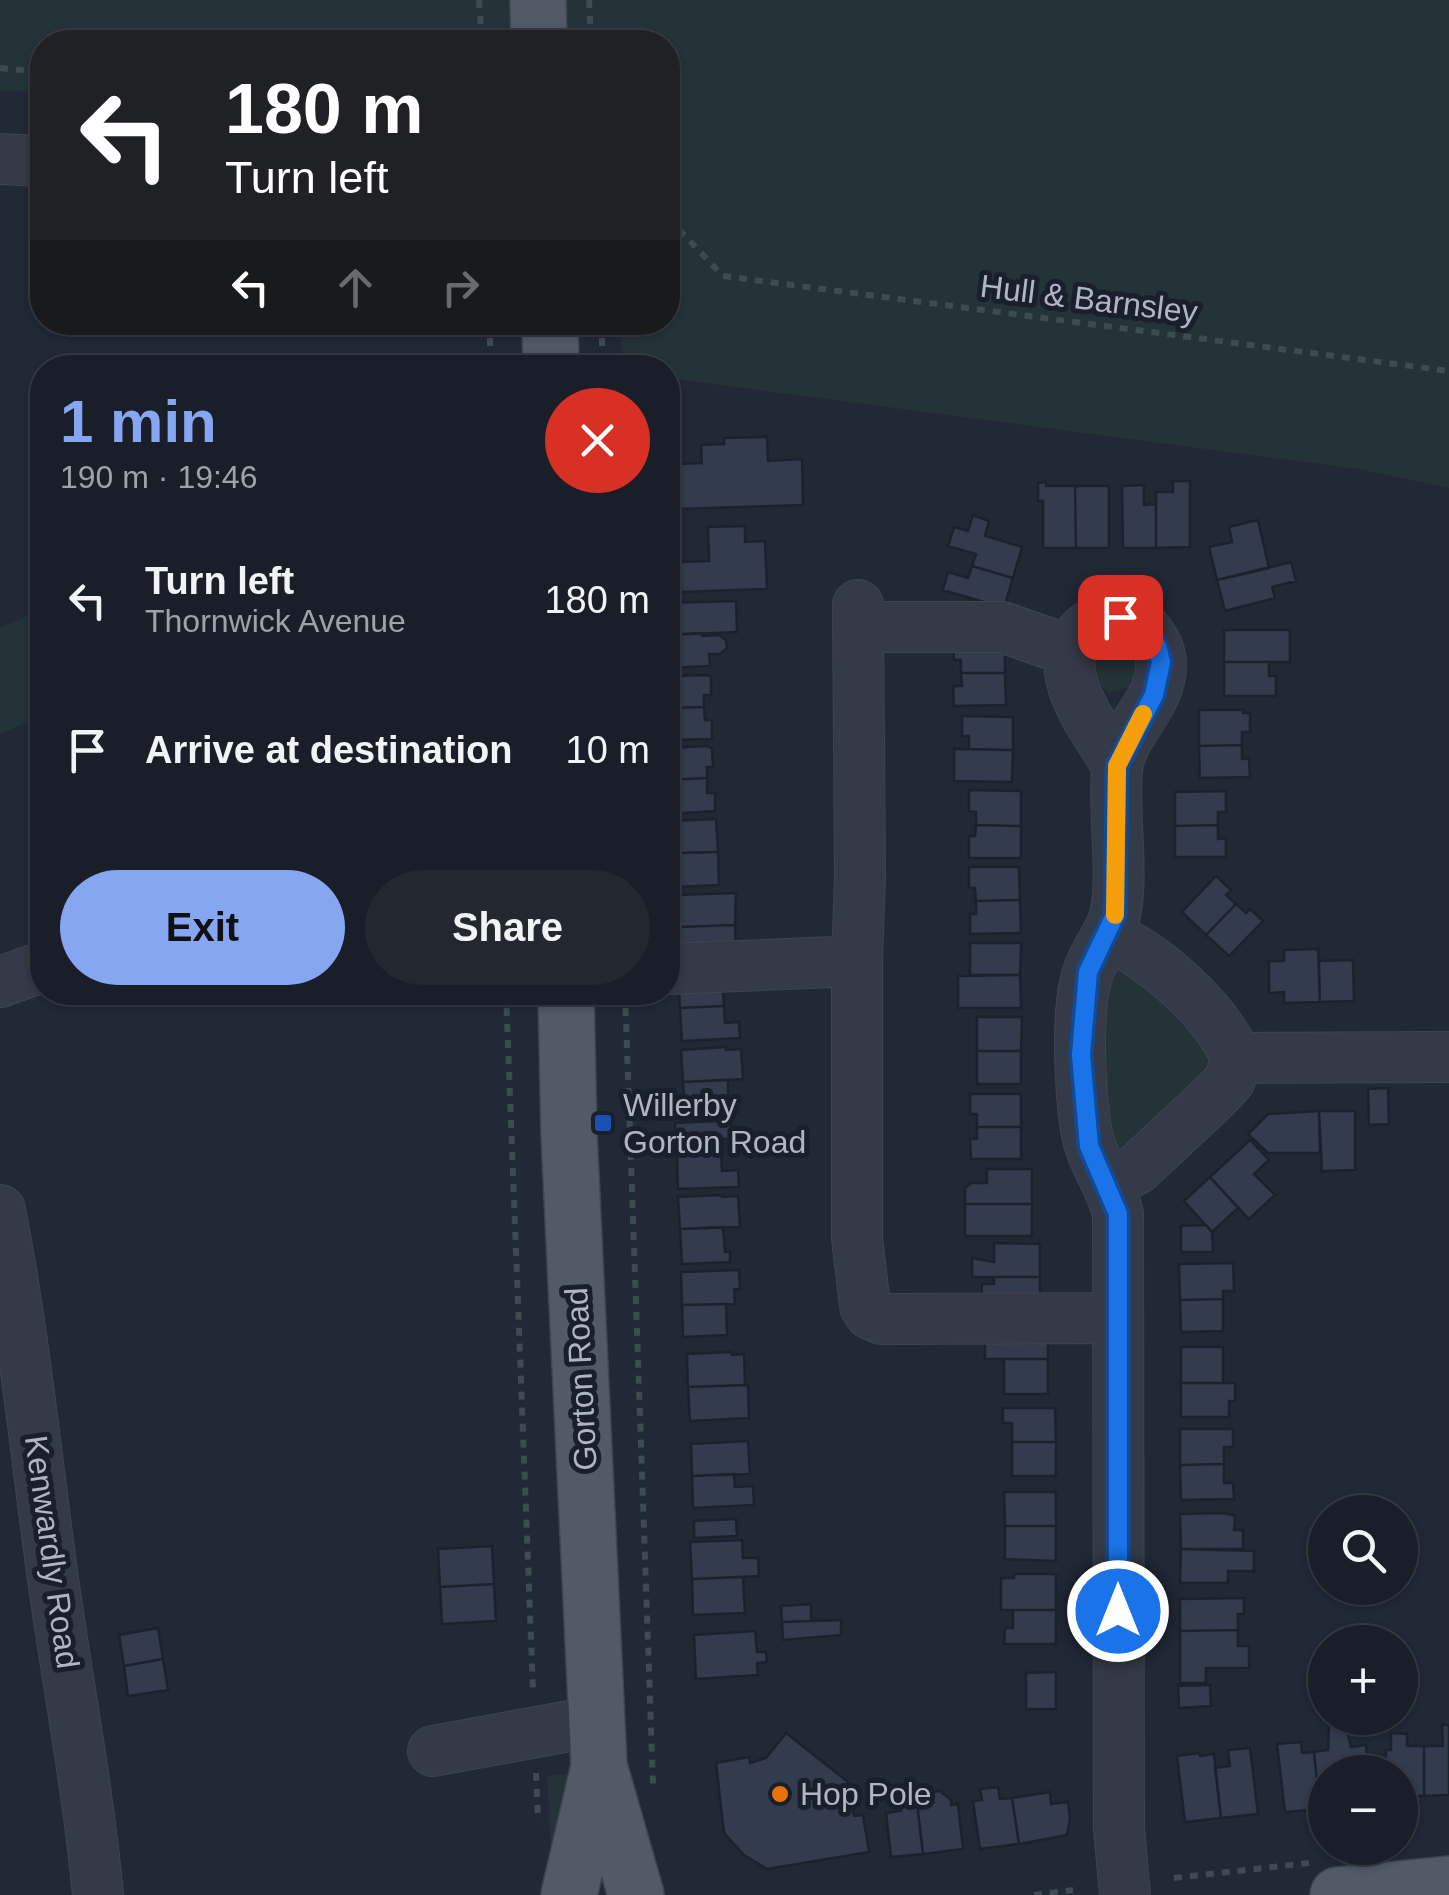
<!DOCTYPE html>
<meta charset="utf-8">
<style>
:root{--surface:#191e28;--page:#222730;--text:#f1f3f6;--muted:#9fa2a8;--line:#373c45;--accent:#86a6f2}
body{margin:0;font-family:Helvetica,sans-serif;background:var(--page);color:var(--text);height:100vh;display:flex;flex-direction:column;font-size:38px;white-space:nowrap}
*{box-sizing:border-box;margin:0}
p{font-size:32px;color:var(--muted)}
.icon{flex:none;width:55px;height:55px;fill:none;stroke:currentColor;stroke-width:2;stroke-linecap:round;stroke-linejoin:round}
.map{position:relative;flex:1;overflow:hidden}
.side{position:absolute;left:30px;top:355px;width:650px;height:650px;display:flex;flex-direction:column;background:var(--surface);border-radius:40px;box-shadow:0 2px 8px #0004,0 0 0 2px var(--line)}
.side>*{flex:none}
.banner{position:absolute;left:30px;top:30px;width:650px;height:305px;border-radius:40px;box-shadow:0 2px 8px #0004,0 0 0 2px var(--line);background:#202124;color:#fff;overflow:hidden}
.fabs{position:absolute;left:1308px;top:1495px;display:grid;gap:20px}
.fabs a{display:grid;place-items:center;width:110px;height:110px;border-radius:50%;background:var(--surface);box-shadow:0 2px 8px #0004,0 0 0 2px var(--line);font-size:50px}
.pin{position:absolute;display:grid;place-items:center;width:85px;height:85px;color:#fff;margin:-42px;border-radius:20px;box-shadow:0 5px 15px #0006}
.me{position:absolute;width:110px;margin:-55px;rotate:0deg;stroke-linejoin:round;filter:drop-shadow(0 0 8px #0008)}
.turn{display:flex;align-items:center;gap:35px;height:210px;padding:0 30px;font-size:45px}
.turn .icon{width:130px;height:130px;stroke-width:2.5}
.turn b{display:block;font-size:70px;line-height:85px}
.lanes{display:flex;align-items:center;height:95px;padding:0 30px;background:#0003;justify-content:center;gap:50px;direction:ltr}
.lanes .off{opacity:.35}
.round{display:grid;place-items:center;flex:none;width:105px;height:105px;border-radius:52px;background:var(--page)}
.overview{display:flex;align-items:center;justify-content:space-between;height:170px;padding:0 30px}
h1{font-size:60px;font-weight:600;line-height:75px;color:var(--accent)}
.action{display:flex;gap:20px;margin-top:auto;padding:20px 30px}
.action a{flex:1;height:115px;border-radius:60px;background:var(--accent);color:#111;font-size:40px;font-weight:600;line-height:115px;text-align:center}
.action a+a{background:var(--page);color:var(--text)}
ul{padding:0;list-style:none}
li{display:flex;align-items:center;gap:30px;height:150px;padding:0 30px}
li div{flex:1}
li b{display:block;font-size:38px}
li em{font-style:normal}
.map>svg:first-child{display:block}
</style>
<div class="map">
<svg width="1449" height="1895" viewBox="0 0 1449 1895">
<rect width="100%" height="100%" fill="#212836"/>
<path fill="#233337" d="M0,0H1449V488L1358,469L668,378V368L623,367L619,323L668,322V42H42V93L0,90Z
M42,609V716L0,734V628Z
M1120,636L1142,658L1131,687L1109,692L1091,680L1090,648Z
M1128,967L1201,1023L1213,1072L1131,1148H1116L1104,1138L1105,974L1114,968Z
M568,1774L569,1795L551,1856L547,1776Z"/>
<path fill="#333c4d" stroke="#1c222d" stroke-width="2.5" d="M767,437L768,461L802,459L803,505L678,509L677,464L702,463L701,445L724,444V438Z
M1173,481H1190V547L1156,548V492H1173Z
M1046,482V486H1075L1076,548H1043V501H1038V483Z
M1144,485V505L1156,504V548H1123L1122,486Z
M1075,486H1109V548H1076Z
M973,515L989,521L985,536L1022,547L1013,578L972,566L976,554L948,546L954,527L968,531Z
M1258,520L1269,568L1217,580L1209,547L1232,542L1229,527Z
M745,526V542L765,541L767,589L681,592L680,562L709,561L708,527Z
M1291,562L1296,581L1272,587L1275,598L1225,611L1217,580Z
M972,566L1013,578L1004,608L943,590L948,572L968,578Z
M736,601L737,632L668,635V603Z
M1224,630H1290V662H1224Z
M702,633V636L719,635L726,640L727,648L720,654H709L710,666L668,668V635Z
M1005,639V673H961V660H954L953,640Z
M1224,662H1269V676H1276V696H1224Z
M961,673H1005L1006,705L954,706L953,686H962Z
M704,675L711,676V695H704V707L668,708V676Z
M704,707L705,720H712V739L668,740V708Z
M1199,710H1243V713H1250V732H1242V745L1199,746Z
M962,716L1013,717V750L969,749V736H962Z
M1242,745V759L1249,758L1250,777L1200,778L1199,746Z
M706,746L712,748L713,767H707V778L668,780V748Z
M954,749L1013,750L1012,782L954,781Z
M707,778V793H715V811L668,814V780Z
M969,790L1021,791V826L976,825V812L969,811Z
M1226,791V812H1218V825L1175,826V792Z
M716,819L718,852L674,853L673,821Z
M976,825L1021,826V858H969V836H975Z
M1218,825V839L1226,838V857H1175V826Z
M42,837V869L31,842Z
M718,852L719,885L675,887L674,853Z
M969,867H1019L1020,900L976,901L975,888H969Z
M1216,876L1231,890L1226,895L1236,904L1206,935L1182,912Z
M736,893L735,925L677,927L676,895Z
M1020,900L1021,933L970,934V914H976V901Z
M1236,904L1246,913L1250,909L1263,921L1229,956L1206,935Z
M735,925L736,958L678,961L677,927Z
M970,943H1021L1020,975H970Z
M1318,949L1320,1002L1284,1003V992L1269,993V961H1284V950Z
M1353,960L1354,1001L1320,1002L1319,961Z
M1020,975L1021,1008H958V976Z
M678,976L723,991L724,1006L680,1008Z
M724,1006L725,1023L739,1022L740,1038L682,1041L680,1008Z
M977,1017H1022L1021,1051H977Z
M726,1047V1050L741,1049L743,1079L683,1082L681,1050Z
M977,1051H1021V1084H977Z
M728,1080V1098L737,1097L738,1112L685,1115L683,1082Z
M1388,1088L1389,1124L1369,1125L1368,1089Z
M970,1094H1021V1127H977V1114H970Z
M1319,1111H1355V1170L1322,1171Z
M1319,1111L1320,1153H1268L1248,1134L1268,1114Z
M720,1121L731,1122L732,1139H721V1153L677,1156L675,1123Z
M977,1127H1021V1159H971L970,1139H977Z
M1250,1140L1269,1160L1254,1174L1275,1195L1249,1219L1210,1177Z
M721,1153L722,1171L738,1170L739,1187L678,1189L677,1156Z
M987,1169H1032V1204H965V1188L971,1183H987Z
M1210,1177L1238,1208L1212,1232L1184,1201Z
M722,1195V1197L738,1196L740,1227L680,1229L678,1197Z
M965,1204H1032V1236H965Z
M1206,1225L1212,1232L1213,1252H1181V1226Z
M723,1227L725,1252L730,1251V1262L682,1264L680,1229Z
M994,1243L1040,1244V1277H972V1258L994,1262Z
M1233,1263L1234,1291H1223V1299L1180,1300L1179,1264Z
M739,1270L740,1289H734L735,1304L682,1305L681,1272Z
M994,1277H1040V1311L981,1302L982,1284H994Z
M1223,1299V1331L1181,1332L1180,1300Z
M726,1304L727,1335L683,1337L682,1305Z
M985,1325L1048,1326V1359H985Z
M1181,1347H1223V1383H1181Z
M731,1352L732,1355L744,1354L745,1385L688,1387L687,1354Z
M1004,1359H1048V1394H1004Z
M1181,1383H1235V1401H1229V1417H1181Z
M748,1385L749,1418L690,1421L688,1387Z
M1003,1408H1055L1056,1442H1012V1423H1003Z
M1180,1429H1233V1447H1224V1464L1180,1465Z
M748,1441L750,1474L692,1476L691,1444Z
M1012,1442H1056V1476H1012Z
M1224,1464V1483H1233L1234,1499L1181,1500L1180,1465Z
M734,1474L735,1487L753,1486L754,1505L693,1508L692,1476Z
M1004,1492H1056V1526H1005Z
M1224,1513L1235,1516L1234,1530H1243V1549H1181L1180,1514Z
M736,1519L737,1536L694,1538V1521Z
M1005,1526H1056V1561L1005,1559Z
M742,1540L743,1558H758L759,1576L692,1579L690,1542Z
M492,1546L494,1584L440,1587L438,1549Z
M1181,1549L1254,1551V1571H1228V1583H1180Z
M1014,1574H1056V1610H1001V1578H1014Z
M743,1577L745,1613L693,1615L692,1579Z
M494,1584L496,1621L442,1624L440,1587Z
M1244,1598V1614H1238V1630L1180,1631V1599Z
M811,1604V1621L782,1622L781,1606Z
M1013,1610H1056V1644H1004L1005,1628H1013Z
M841,1620V1635L783,1640L782,1622Z
M158,1628L163,1659L124,1666L119,1635Z
M1238,1630V1646H1249V1668H1206V1683H1180V1631Z
M755,1631L757,1652H766L767,1662L757,1663L758,1675L696,1679L694,1635Z
M163,1659L168,1690L128,1696L124,1666Z
M1056,1672V1709H1026V1673Z
M1210,1685L1211,1706L1179,1708L1178,1686Z
M1345,1723L1351,1747L1366,1745L1369,1772H1325V1808L1320,1809L1314,1752L1328,1750L1329,1725Z
M1442,1725H1449V1795L1424,1796V1746H1443Z
M786,1733L848,1782L831,1806L851,1805L854,1816L863,1815L869,1852L767,1869L744,1855L724,1833L716,1763L749,1757L750,1763L766,1758Z
M1391,1733L1407,1734V1746H1424V1796H1400V1772L1386,1770V1750H1391Z
M1301,1742L1302,1753L1314,1752L1320,1809L1285,1812L1277,1744Z
M1250,1748L1258,1814L1221,1818L1215,1768L1230,1766L1228,1750Z
M1199,1753L1200,1756L1214,1754L1221,1818L1185,1822L1177,1756Z
M998,1787L1000,1799L1012,1798L1019,1844L980,1849L973,1801L982,1800L980,1789Z
M940,1791L951,1800V1805L958,1804L963,1849L923,1854L916,1794Z
M1050,1792L1051,1804L1068,1802L1070,1819L1067,1835L1019,1844L1012,1798Z
M916,1794L923,1854L891,1857L886,1813L901,1811L899,1795Z"/>
<g fill="none" stroke-linecap="round" stroke-linejoin="round">
<g stroke="#3e4450" stroke-width="52">
<path id="minor" d="M0,159L42,161
M858,605L860,877L857,961V1238L865,1306L870,1314L882,1319L1118,1318
M858,627H1002L1071,651
M1117,765C1097,730 1043,667 1085,629C1093,622 1109,617 1120,617C1143,619 1161,644 1161,666C1161,705 1120,732 1117,770C1113,813 1124,875 1115,915C1110,935 1096,950 1089,970C1075,1005 1080,1090 1086,1129C1091,1160 1111,1184 1118,1214L1119,1828L1125,1895
M668,969L857,961
M0,982L42,967
M1236,1058L1449,1057
M1108,1184L1137,1169L1215,1096L1230,1080L1236,1058C1217,1011 1155,956 1108,936
M0,1210C24,1332 36,1456 53,1579C68,1685 88,1789 98,1895
M433,1751L597,1721"/>
</g>
<g stroke="#3e4450" stroke-width="58">
<path id="major" d="M538,0L539,42
M550,322L551,368
M566,992L569,1134L599,1766L636,1895
M569,1895L598,1771
M1338,1895L1449,1884"/>
</g>
<path stroke="#3c4c50" stroke-width="6" stroke-dasharray="8 8" stroke-linecap="butt" d="M479,0L482,42
M589,0L591,42
M0,68L42,72
M668,218L723,276L1449,371
M490,322V368
M602,322V368
M506,992L533,1691
M625,992L653,1784
M536,1773L538,1821
M1174,1878L1309,1863
M1034,1895L1073,1890"/>
<use href="#minor" stroke="#343a47" stroke-width="50"/>
<use href="#major" stroke="#525967" stroke-width="55"/>
</g>
<g fill="none" stroke-linecap="round" stroke-linejoin="round">
<g stroke="#114b97" stroke-width="25">
<path id="route" d="M1118,1611V1214L1089,1146L1081,1055L1088,972L1115,915L1117,766L1154,695L1161,662L1157,646L1148,632L1135,622L1120,617"/>
</g>
<use href="#route" stroke="#1a73e8" stroke-width="18"/>
<path stroke="#f59e0b" stroke-width="18" d="M1115,915L1117,766L1143,714"/>
</g>
<rect fill="#1a4fb4" stroke="#1a202b" stroke-width="4" x="593" y="1113" width="20" height="20" rx="5"/>
<circle fill="#e8710a" stroke="#1a202b" stroke-width="4" cx="780" cy="1794" r="10"/>
<g text-anchor="middle" dominant-baseline="central" stroke-width="10" stroke-linejoin="round" paint-order="stroke">
<g font-size="32" fill="#afb5c3" stroke="#1a202b">
<text transform="translate(1089 299) rotate(7)">Hull &amp; Barnsley</text>
<text transform="translate(581 1379) rotate(-93)">Gorton Road</text>
<text transform="translate(52 1552) rotate(82)">Kenwardly Road</text>
</g>
<g font-size="32" fill="#afb5c3" stroke="#1a202b" text-anchor="start">
<text x="623" y="1105">Willerby<tspan x="623" dy="37">Gorton Road</tspan></text>
<text x="800" y="1794">Hop Pole</text>
</g>
</g>
</svg>
<div class="fabs">
<a><svg class="icon" aria-label="search" viewBox="0 0 24 24"><circle cx="10" cy="10" r="6"/><path d="M15 15l6 6"/></svg></a>
<a>+</a>
<a>−</a>
</div>
<div class="pin" style="left:1120px;top:617px;background:#d93025"><svg class="icon" aria-label="arrive" viewBox="0 0 24 24"><path d="M6 21V4h12l-3 4 3 4H6"/></svg></div>
<svg class="me" style="left:1118px;top:1611px" viewBox="-20 -20 40 40"><circle r="17" fill="#1a73e8" stroke="#fff" stroke-width="3"/><path d="M0-11L8 9 0 5-8 9z" fill="#fff"/></svg>
<div class="banner">
<div class="turn"><svg class="icon" aria-label="left" viewBox="0 0 24 24"><path d="M17 20v-9H6M10 6l-5 5 5 5"/></svg><div><b>180 m</b>Turn left</div></div>
<div class="lanes"><svg class="icon" aria-label="left" viewBox="0 0 24 24"><path d="M17 20v-9H6M10 6l-5 5 5 5"/></svg><svg class="icon off" aria-label="ahead" viewBox="0 0 24 24"><path d="M12 20V5M6 11l6-6 6 6"/></svg><svg class="icon off" aria-label="right" viewBox="0 0 24 24"><path d="M7 20v-9h11M14 6l5 5-5 5"/></svg></div>
</div>
<section class="side">
<div class="overview"><div><h1>1 min</h1><p>190 m · 19:46</p></div><a class="round" style="background:#d93025;color:#fff"><svg class="icon" aria-label="close" viewBox="0 0 24 24"><path d="M6 6l12 12M18 6L6 18"/></svg></a></div>
<ul>
<li><svg class="icon" aria-label="left" viewBox="0 0 24 24"><path d="M17 20v-9H6M10 6l-5 5 5 5"/></svg><div><b>Turn left</b><p>Thornwick Avenue</p></div><em>180 m</em></li>
<li><svg class="icon" aria-label="arrive" viewBox="0 0 24 24"><path d="M6 21V4h12l-3 4 3 4H6"/></svg><div><b>Arrive at destination</b></div><em>10 m</em></li>
</ul>
<div class="action"><a>Exit</a><a>Share</a></div>
</section>
</div>
